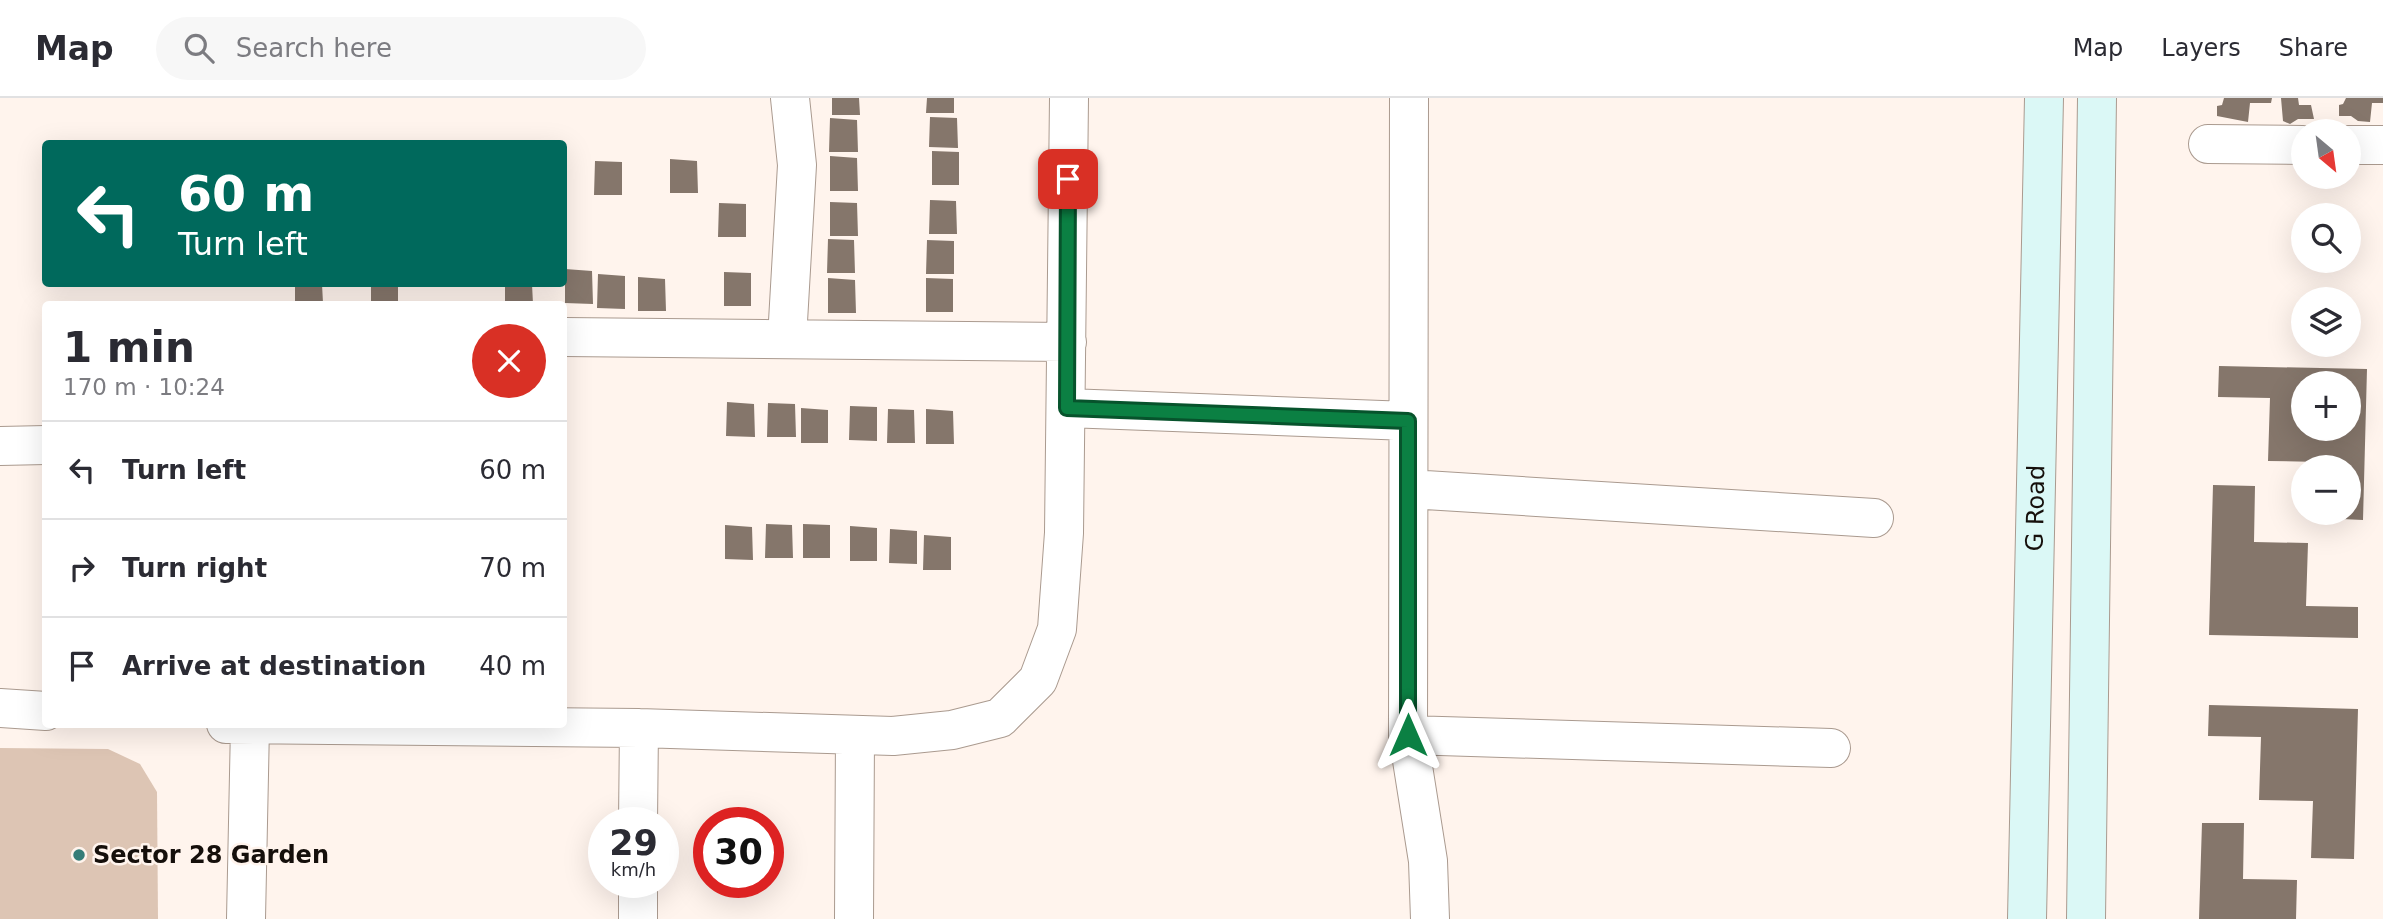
<!DOCTYPE html>
<meta charset="utf-8">
<style>
:root{--surface:#fff;--page:#f7f7f7;--text:#2b2b33;--muted:#7c7c81;--line:#e1e1e2}
body{margin:0;font-family:"DejaVu Sans",sans-serif;background:var(--page);color:var(--text);height:100vh;display:flex;flex-direction:column;font-size:26px;white-space:nowrap}
*{box-sizing:border-box;margin:0}
p{font-size:23px;color:var(--muted)}
.icon{flex:none;width:38px;height:38px;fill:none;stroke:currentColor;stroke-width:2;stroke-linecap:round;stroke-linejoin:round}
.map{position:relative;flex:1;overflow:hidden}
.side{position:absolute;left:42px;top:203px;width:525px;height:427px;display:flex;flex-direction:column;background:var(--surface);border-radius:7px;box-shadow:0 7px 28px #0002}
.side>*{flex:none}
.guide{position:absolute;left:42px;top:42px;width:525px;height:147px;border-radius:7px;box-shadow:0 7px 28px #0002;background:#00695c;color:#fff;overflow:hidden}
.needle{width:46px;rotate:151deg}
.buttons{position:absolute;left:2291px;top:21px;display:grid;gap:14px}
.buttons a{display:grid;place-items:center;width:70px;height:70px;border-radius:50%;background:var(--surface);box-shadow:0 7px 28px #0002;font-size:35px}
.speed{position:absolute;left:588px;top:709px;display:flex;gap:14px;font-size:35px;font-weight:700;text-align:center}
.speed>*{display:grid;place-content:center;width:91px;height:91px;border-radius:50%;background:var(--surface);box-shadow:0 7px 28px #0002;line-height:1}
.speed small{font-size:18px;font-weight:400}
.speed .limit{border:10px solid #d22;background:#fff;color:#111}
.pin{position:absolute;display:grid;place-items:center;width:60px;height:60px;color:#fff;margin:-30px;border-radius:14px;box-shadow:0 4px 10px #0006}
.me{position:absolute;width:77px;margin:-38px;rotate:0deg;stroke-linejoin:round;filter:drop-shadow(0 0 5px #0008)}
.turn{display:flex;align-items:center;gap:24px;height:147px;padding:0 21px;font-size:32px}
.turn .icon{width:91px;height:91px;stroke-width:2.5}
.turn b{display:block;font-size:49px;line-height:60px}
.round{display:grid;place-items:center;flex:none;width:74px;height:74px;border-radius:37px;background:var(--page)}
.overview{display:flex;align-items:center;justify-content:space-between;height:119px;padding:0 21px}
h1{font-size:42px;font-weight:800;line-height:52px}
ul{padding:0;list-style:none}
li{display:flex;align-items:center;gap:21px;height:98px;padding:0 21px;border-top:2px solid var(--line)}
li div{flex:1}
li b{display:block;font-size:26px}
li em{font-style:normal}
header{display:flex;align-items:center;gap:42px;box-sizing:border-box;height:98px;padding:0 35px;background:var(--surface);border-bottom:2px solid var(--line)}
header strong{font-size:33px}
nav{display:flex;gap:38px;margin-inline-start:auto;font-size:24px}
.search{width:490px;height:63px;background:var(--page);display:flex;align-items:center;gap:18px;box-sizing:border-box;padding:0 24px;border-radius:38px;color:var(--muted);font-size:26px}
.map>svg:first-child{display:block}
</style>
<header>
<strong>Map</strong>
<div class="search"><svg class="icon" aria-label="search" viewBox="0 0 24 24"><circle cx="10" cy="10" r="6"/><path d="M15 15l6 6"/></svg>Search here</div>
<nav><a>Map</a><a>Layers</a><a>Share</a></nav>
</header>
<div class="map">
<svg width="2383" height="821" viewBox="0 0 2383 821">
<rect width="100%" height="100%" fill="#fff4ed"/>
<path fill="#ddc5b4" d="M0,650L108,651L140,666L157,694L158,821H0Z"/>
<path fill="#85766b" fill-rule="evenodd" d="M832,0H859L860,17H832Z
M927,0H954V15H926Z
M2224,0H2272L2271,5H2250L2248,24L2217,18V8L2222,7Z
M2281,0H2298L2299,7H2311L2314,21H2298L2290,26L2283,23Z
M2346,0H2383V5H2372L2370,24L2358,23L2351,18H2339V7L2343,6Z
M930,19L957,20L958,50L929,49Z
M830,20L857,22L858,54H829Z
M932,53L959,54V87H932Z
M830,58L857,60L858,93H830Z
M670,61L697,63L698,95H670Z
M595,63L622,64V97H594Z
M930,102L956,103L957,136H929Z
M830,104L857,105L858,138H830Z
M719,105L746,106V139H718Z
M828,141L854,142L855,175H827Z
M927,142L954,143V176H926Z
M565,171L592,173L593,206L565,205Z
M724,174L751,175V208H724Z
M598,176L625,178V211L597,210Z
M638,179L665,181L666,213H638Z
M828,180L855,182L856,215H828Z
M926,180L953,181V214H926Z
M295,186H322L323,205H295Z
M371,186H398V203H371Z
M505,186H532L533,206H505Z
M2219,268L2367,271L2363,422L2321,420V415H2348V369H2322V364L2268,363L2270,300L2218,299ZM2303,285H2348V331H2303Z
M727,304L754,306L755,339L726,338Z
M768,305L795,306L796,339H767Z
M850,308L877,309V343L849,342Z
M801,310L828,312V345H801Z
M888,311L914,312L915,345H887Z
M926,311L953,313L954,346H926Z
M2213,387L2255,388L2254,444L2308,445L2306,508L2358,509V540L2209,537Z
M766,426L792,427L793,460H765Z
M803,426L830,427V460H803Z
M725,427L752,429L753,462L725,461Z
M850,428L877,430V463H850Z
M890,431L917,433V466L889,465Z
M924,437L951,439V472H923Z
M2209,607L2358,611L2354,761L2311,760L2313,703L2259,702L2261,639L2208,638Z
M2202,725H2244L2243,781L2297,782L2296,821H2199Z"/>
<g fill="none" stroke-linecap="round" stroke-linejoin="round">
<g stroke="#aa9a8f" stroke-width="40">
<path id="street" d="M1409,0L1408,637L1428,763L1430,821
M2208,46L2303,47
M2348,47H2383
M564,239L1067,244
M787,241L797,67L790,0
M1067,310L1408,323
M0,348L46,347
M1409,391L1874,420
M0,610L46,613
M226,626L639,630L893,638L952,632L1000,620L1038,582L1057,531L1064,435L1069,0
M1408,637L1831,650
M638,724L639,630
M246,821L250,628
M638,821V784
M854,821L855,637"/>
</g>
<g stroke="#aa9a8f" stroke-width="40">
<g id="secondary">
<path id="s1" d="M2027,821L2044,0"/>
<path d="M2086,821L2097,0"/>
</g>
</g>
<use href="#street" stroke="#fff" stroke-width="38"/>
<use href="#secondary" stroke="#dbf8f6" stroke-width="38"/>
</g>
<g fill="none" stroke-linecap="round" stroke-linejoin="round">
<g stroke="#07532c" stroke-width="18">
<path id="route" d="M1068,81L1067,310L1408,323V637"/>
</g>
<use href="#route" stroke="#0b8043" stroke-width="12"/>
</g>
<circle fill="#357d78" stroke="#fff4ed" stroke-width="2.5" cx="79" cy="757" r="7"/>
<g text-anchor="middle" dominant-baseline="central" stroke-width="5" stroke-linejoin="round" paint-order="stroke">
<g font-size="24" fill="#150f0b" stroke="#fff4ed">
<text stroke="none"><textPath href="#s1" startOffset="411">G Road</textPath></text>
</g>
<g font-size="24" font-weight="bold" fill="#150f0b" stroke="#fff4ed" text-anchor="start">
<text x="93" y="757">Sector 28 Garden</text>
</g>
</g>
</svg>
<div class="buttons">
<a><svg class="needle" viewBox="-14 -14 28 28"><path d="M0-13l5 13h-10z" fill="#e53935"/><path d="M0 13l5-13h-10z" fill="#7c7c81"/></svg></a>
<a><svg class="icon" aria-label="search" viewBox="0 0 24 24"><circle cx="10" cy="10" r="6"/><path d="M15 15l6 6"/></svg></a>
<a><svg class="icon" aria-label="layers" viewBox="0 0 24 24"><path d="M12 4l9 5-9 5-9-5zM3 14l9 5 9-5"/></svg></a>
<a>+</a>
<a>−</a>
</div>
<div class="speed"><div>29<small>km/h</small></div><div class="limit">30</div></div>
<div class="pin" style="left:1068px;top:81px;background:#d93025"><svg class="icon" aria-label="arrive" viewBox="0 0 24 24"><path d="M6 21V4h12l-3 4 3 4H6"/></svg></div>
<svg class="me" style="left:1408px;top:637px" viewBox="-20 -20 40 40"><path d="M0-17L14 15 0 8-14 15z" fill="#0b8043" stroke="#fff" stroke-width="4"/></svg>
<div class="guide">
<div class="turn"><svg class="icon" aria-label="left" viewBox="0 0 24 24"><path d="M17 20v-9H6M10 6l-5 5 5 5"/></svg><div><b>60 m</b>Turn left</div></div>
</div>
<section class="side">
<div class="overview"><div><h1>1 min</h1><p>170 m · 10:24</p></div><a class="round" style="background:#d93025;color:#fff"><svg class="icon" aria-label="close" viewBox="0 0 24 24"><path d="M6 6l12 12M18 6L6 18"/></svg></a></div>
<ul>
<li><svg class="icon" aria-label="left" viewBox="0 0 24 24"><path d="M17 20v-9H6M10 6l-5 5 5 5"/></svg><div><b>Turn left</b></div><em>60 m</em></li>
<li><svg class="icon" aria-label="right" viewBox="0 0 24 24"><path d="M7 20v-9h11M14 6l5 5-5 5"/></svg><div><b>Turn right</b></div><em>70 m</em></li>
<li><svg class="icon" aria-label="arrive" viewBox="0 0 24 24"><path d="M6 21V4h12l-3 4 3 4H6"/></svg><div><b>Arrive at destination</b></div><em>40 m</em></li>
</ul>
</section>
</div>
